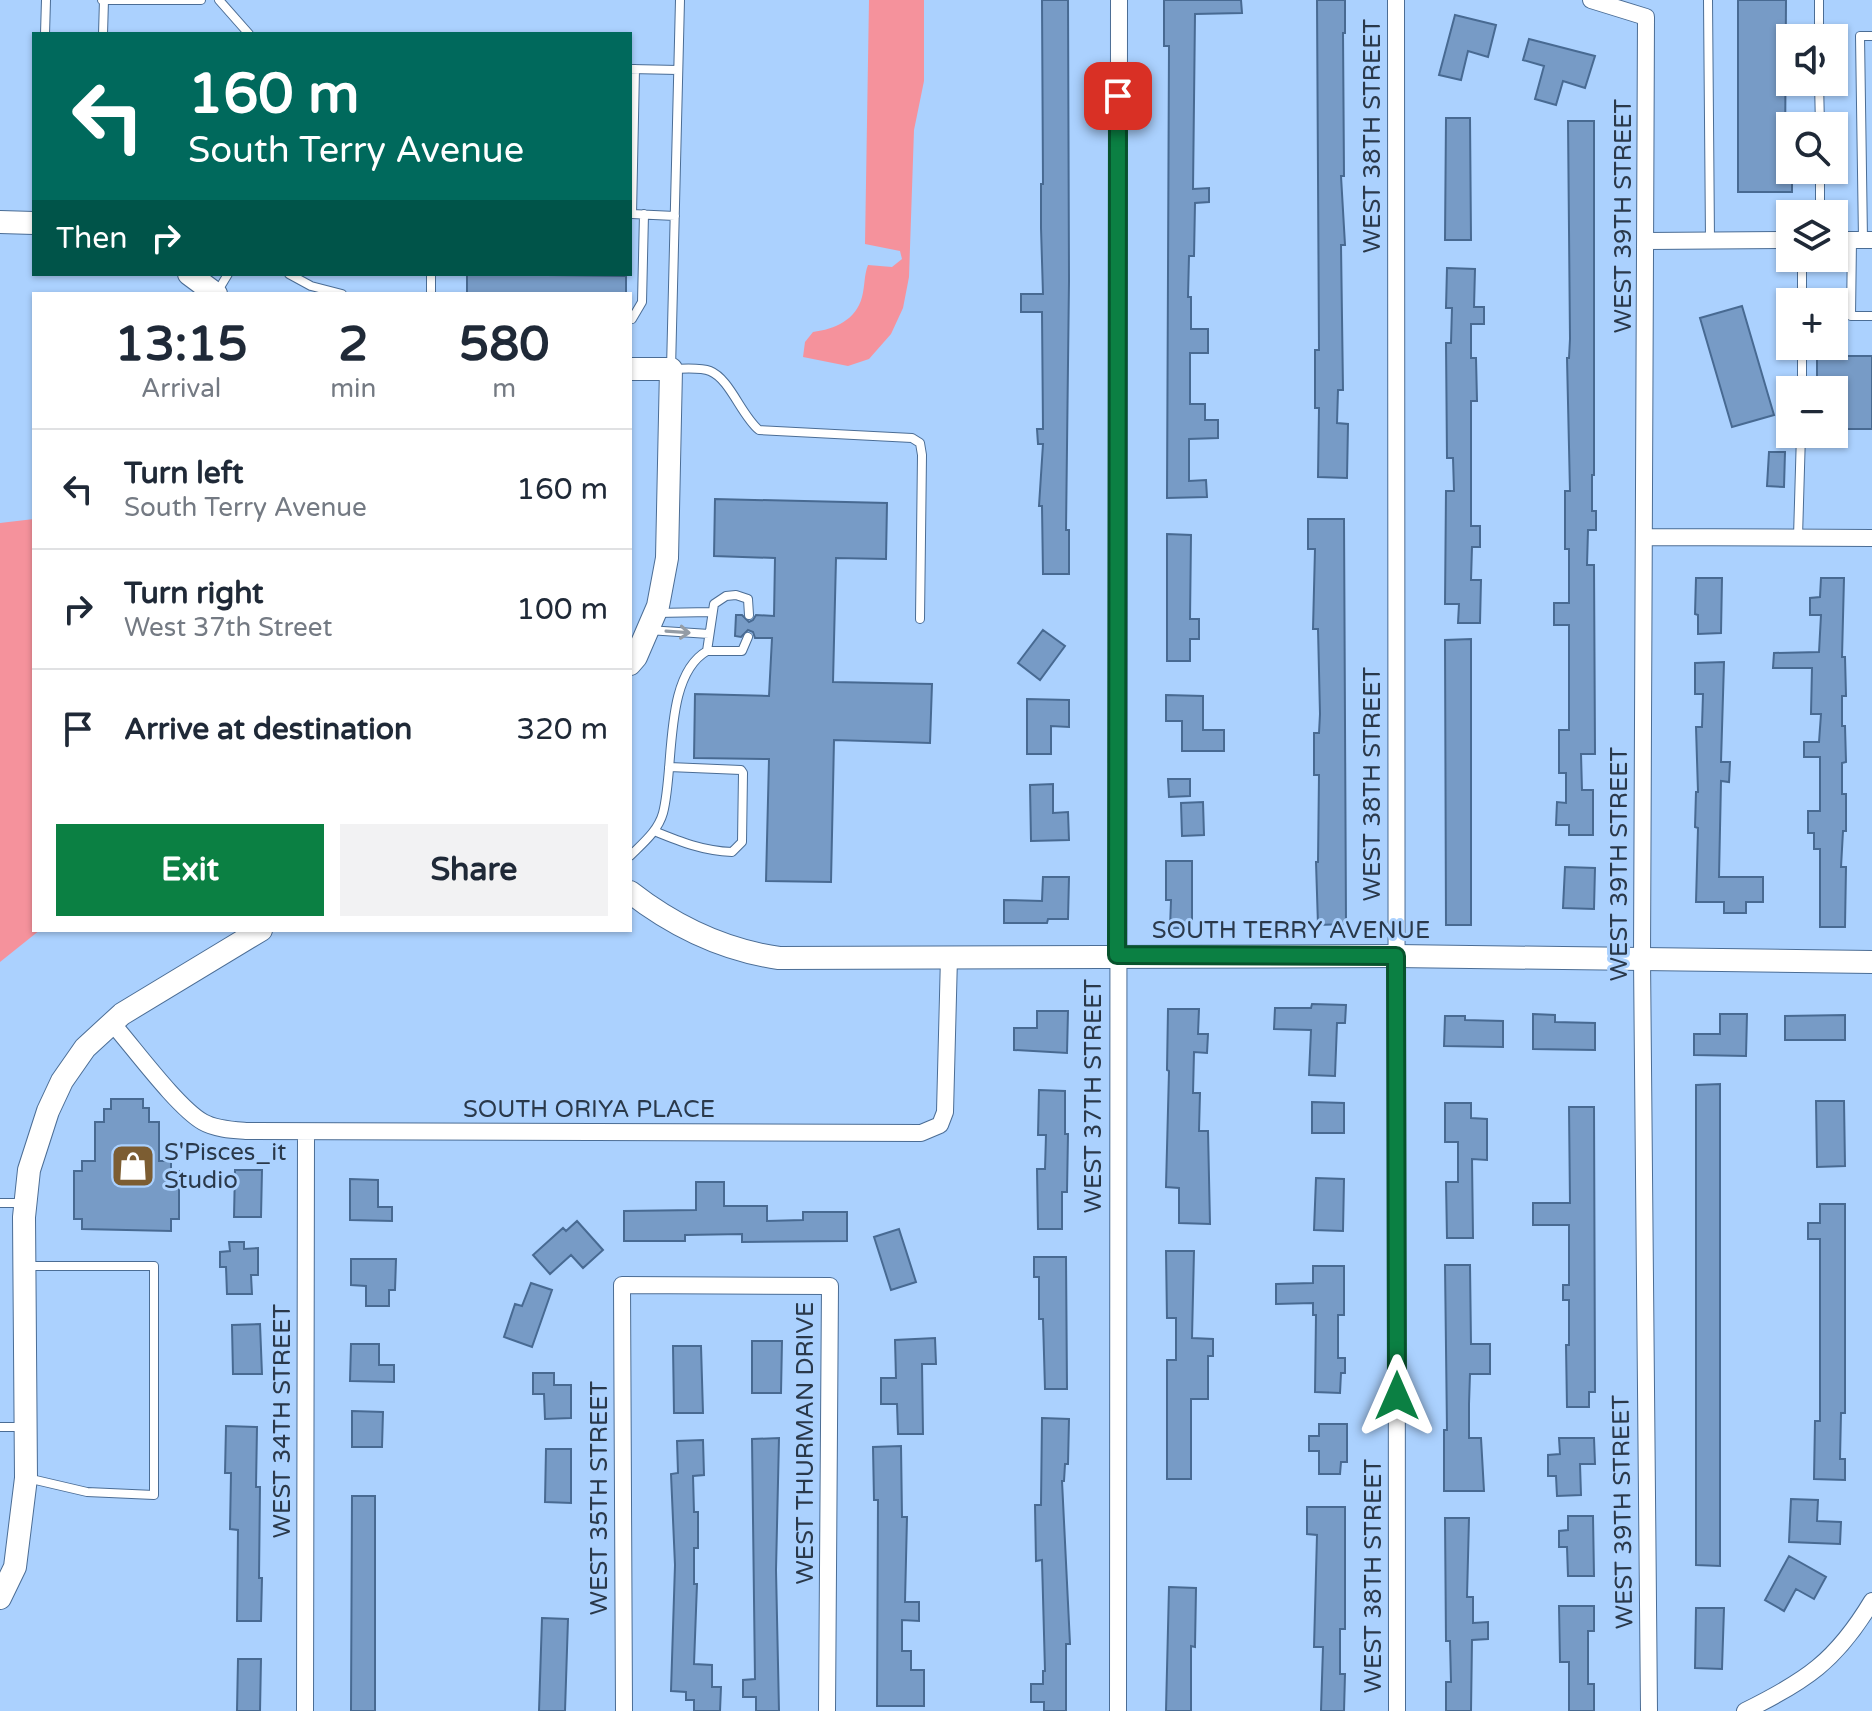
<!DOCTYPE html>
<meta charset="utf-8">
<style>
:root{--surface:#fff;--page:#f2f2f3;--text:#1f2937;--muted:#747a83;--line:#e0e1e3;--accent:#0b8043}
body{margin:0;font-family:"Varela Round",sans-serif;background:var(--page);color:var(--text);height:100vh;display:flex;flex-direction:column;font-size:30px;white-space:nowrap}
*{box-sizing:border-box;margin:0}
p{font-size:26px;color:var(--muted)}
.icon{flex:none;width:44px;height:44px;fill:none;stroke:currentColor;stroke-width:2;stroke-linecap:round;stroke-linejoin:round}
.map{position:relative;flex:1;overflow:hidden}
.details{position:absolute;left:32px;top:292px;width:600px;height:640px;display:flex;flex-direction:column;background:var(--surface);border-radius:0px;box-shadow:0 2px 6px #0004}
.details>*{flex:none}
.hud{position:absolute;left:32px;top:32px;width:600px;height:244px;border-radius:0px;box-shadow:0 2px 6px #0004;background:#00695c;color:#fff;overflow:hidden}
.buttons{position:absolute;left:1776px;top:24px;display:grid;gap:16px}
.buttons a{display:grid;place-items:center;width:72px;height:72px;border-radius:0px;background:var(--surface);box-shadow:0 2px 6px #0004;font-size:40px}
.pin{position:absolute;display:grid;place-items:center;width:68px;height:68px;color:#fff;margin:-34px;border-radius:16px;box-shadow:0 4px 12px #0006}
.me{position:absolute;width:88px;margin:-44px;rotate:0deg;stroke-linejoin:round;filter:drop-shadow(0 0 6px #0008)}
.turn{display:flex;align-items:center;gap:28px;height:168px;padding:0 24px;font-size:36px}
.turn .icon{width:104px;height:104px;stroke-width:2.5}
.turn b{display:block;font-size:56px;line-height:68px}
.then{display:flex;align-items:center;height:76px;padding:0 24px;background:#0003;gap:16px;font-size:30px}
.eta{display:flex;justify-content:space-evenly;align-items:center;height:136px;text-align:center}
.eta b{font-size:48px;font-weight:700;line-height:56px}
.cta{display:flex;gap:16px;margin-top:auto;padding:16px 24px}
.cta a{flex:1;height:92px;border-radius:0px;background:var(--accent);color:#fff;font-size:32px;font-weight:700;line-height:92px;text-align:center}
.cta a+a{background:var(--page);color:var(--text)}
ul{padding:0;list-style:none}
li{display:flex;align-items:center;gap:24px;height:120px;padding:0 24px;border-top:2px solid var(--line)}
li div{flex:1}
li b{display:block;font-size:30px}
li em{font-style:normal}
.map>svg:first-child{display:block}
</style>
<div class="map">
<svg width="1872" height="1711" viewBox="0 0 1872 1711">
<rect width="100%" height="100%" fill="#abd1fe"/>
<path fill="#f5929c" d="M869,0H924V81L914,130L909,277L903,308L891,334L869,359L848,366L803,357L805,342L813,332C835,329 856,320 862,297C865,286 864,275 868,265L892,267L902,259L900,251L865,244Z
M34,519V930H40L0,962V523Z"/>
<path fill="#779bc6" stroke="#486a92" stroke-width="2" d="M1042,0H1068L1069,281L1066,530H1069V574H1043L1042,506H1039L1043,444H1038L1037,429H1043L1042,312H1021V294H1043L1041,228V184H1043Z
M1164,0H1241L1242,13L1195,14L1193,189L1209,188V202L1195,203L1194,256H1189L1188,297H1191V329H1208V353H1190V404H1205V420H1218V438L1189,439V481L1206,480L1207,497L1167,498L1169,46H1164Z
M1317,0H1345V33H1343L1344,176H1341L1345,245H1341L1343,390H1338L1337,423L1348,424L1347,478L1318,477L1319,408H1315V350H1319Z
M1738,0H1786L1785,160H1790V170H1792V192H1738Z
M1455,15L1496,25L1488,57L1468,51L1461,80L1439,75Z
M1529,39L1595,56L1585,88L1563,81L1556,105L1535,99L1544,66L1523,60Z
M1446,118H1470L1471,240H1445Z
M1568,121H1594V475H1592V511H1596V530H1588L1587,565H1594L1595,754H1581L1582,790H1593V835H1569V825H1556L1557,802L1566,803V773H1559V730H1569V625H1554V603H1569V549H1565V491H1570L1567,358H1569L1570,339Z
M1447,268L1475,269L1474,307H1484V324H1471V358H1476L1477,401H1471V526H1480V547H1472L1471,580H1481L1480,623H1458L1459,604H1445L1446,491H1454L1453,458H1447L1446,343H1451L1452,308H1446Z
M467,274L626,276V294H467Z
M1742,306L1774,415L1732,427L1700,318Z
M1817,346H1838V356H1872V429H1834V390H1817Z
M1769,452H1785L1784,487L1767,486Z
M715,499L887,503L886,559L836,558L833,682L932,684L930,743L834,740L831,882L766,881L769,759L694,758L695,694L769,696L772,638H755L753,632L748,630L741,637L735,636L736,615H742L749,622L753,620L756,615L774,616L775,558L714,556Z
M1308,519H1344L1346,924L1318,925L1316,862H1318L1319,775H1314V733H1319L1320,714L1318,629H1313L1315,549H1308Z
M1167,534L1191,535L1190,619H1199V639H1190V661H1167Z
M1696,578H1722L1721,633L1698,634V615L1695,614Z
M1821,578H1844L1842,657H1845L1846,696H1842V726H1845L1846,762L1842,763V794H1846V831H1843L1841,867H1846L1845,927H1820V849H1814V833H1808V811H1820V757H1804V742H1819L1821,714H1811L1812,668H1773L1774,653L1819,652L1821,615H1810V598L1820,597Z
M1043,630L1065,646L1040,680L1018,663Z
M1471,639V925H1446L1445,640Z
M1724,662L1721,762H1730L1729,782L1721,781L1719,877H1763V902H1746V913H1724V902H1696L1698,828L1695,827L1696,792H1698L1696,727H1702L1703,694H1695V663Z
M1166,695L1203,696V730H1224V751H1182V721H1166Z
M1027,699L1069,700V727L1051,726V754H1027Z
M1168,779H1190V796L1169,797Z
M1053,784V813L1068,812L1069,840L1031,841L1030,785Z
M1203,802L1204,835L1182,836L1181,803Z
M1166,861H1192V928H1170L1171,900H1166Z
M1565,867L1595,868L1594,909L1563,908Z
M1043,877H1069L1068,919H1048L1047,923H1004V900L1042,901Z
M1312,1004L1346,1005L1345,1023H1337L1335,1076L1309,1075L1311,1030L1274,1029L1275,1008H1311Z
M1168,1009H1199L1198,1034H1208L1207,1053L1194,1052L1193,1093H1200L1199,1131H1208L1210,1224L1179,1223V1188L1166,1187L1169,1071L1167,1070Z
M1037,1011H1068L1067,1053L1014,1050V1028H1037Z
M1533,1014L1555,1015V1022L1595,1023V1050L1533,1049Z
M1720,1014H1747L1746,1056L1694,1055V1034H1720Z
M1845,1015V1040H1785V1016Z
M1445,1016H1465V1020L1503,1021V1047L1444,1046Z
M1720,1084V1566L1696,1565V1085Z
M1039,1090L1065,1091V1134H1068L1067,1192H1062V1229H1038L1037,1169H1045L1046,1135H1038Z
M111,1099H143V1108H149V1122H159V1161H171V1171H179V1219H171V1231L82,1229V1219H74V1171H82V1161H95V1122H104V1109H111Z
M1816,1101H1844L1845,1166L1817,1167Z
M1312,1102L1344,1103V1133H1312Z
M1445,1103H1471V1118L1487,1119V1160L1472,1159L1473,1238H1447L1446,1182H1458V1142H1445Z
M1569,1107H1594L1595,1392H1589V1407H1567L1566,1345H1569V1300H1563V1285H1569V1225H1533V1203H1570Z
M235,1170H262L261,1217H234Z
M1316,1178L1344,1179L1343,1231L1314,1230Z
M350,1179L378,1180V1207H392V1221L350,1220Z
M696,1182H724V1206H767V1221L803,1220V1212H847V1241L742,1242V1234L685,1235V1241H624V1211L696,1210Z
M1820,1204H1845V1413H1841L1840,1459H1845V1480L1814,1479L1815,1421H1820V1239H1808V1223H1820Z
M577,1221L603,1250L583,1268L571,1255L550,1274L533,1255L563,1228L566,1231Z
M899,1229L916,1282L891,1290L874,1237Z
M229,1242H244V1249L258,1248V1275H251L252,1294H227L226,1267H220V1252L230,1251Z
M1166,1251H1194L1192,1338L1213,1339V1356H1208V1399H1191V1479H1167V1360H1176V1318H1167Z
M1034,1257H1066L1067,1389H1045L1043,1319H1039V1277H1034Z
M351,1259H396L395,1290H389V1306H366V1286L351,1285Z
M1445,1265H1470L1471,1344H1490V1374H1470L1469,1404V1438H1481L1484,1491H1444V1430H1447Z
M1313,1266H1344V1315H1338V1358H1345V1373H1341L1340,1393L1315,1392L1316,1315H1313V1303L1276,1304V1284L1313,1283Z
M531,1283L552,1290L532,1347L504,1337L515,1304L522,1306Z
M260,1324L262,1374H233L232,1325Z
M935,1338L936,1364H922L923,1434H898L897,1404H881V1378H896L895,1340Z
M752,1341H782L781,1393H752Z
M351,1344H379V1365H394V1382L350,1381Z
M673,1346H701L703,1413H674Z
M533,1373H554V1385H571V1418L545,1419L544,1394H533Z
M352,1411L383,1412L382,1447H352Z
M1042,1418L1069,1419L1068,1464H1065L1064,1481H1062L1070,1644H1066V1711H1044V1702H1031V1684H1043V1671H1045L1042,1560L1036,1561L1035,1505H1041Z
M1319,1424H1347V1462H1341L1340,1474H1319V1451H1309V1436H1319Z
M226,1426L257,1427L256,1487H260L259,1578H262L261,1621H237L238,1530L230,1529L231,1473H225Z
M779,1438L776,1570L779,1711H756V1697H743V1680L755,1679L752,1439Z
M1559,1438H1594L1595,1464H1580L1581,1495L1557,1496L1556,1476H1548V1455L1560,1454Z
M703,1440L704,1475L693,1476L694,1512H698V1548H694V1584H697L694,1664L712,1665V1687H721L720,1711H694V1700H686V1692L671,1691L675,1565L671,1474L678,1473L677,1441Z
M901,1446L902,1517H907L905,1602H919V1621L902,1620V1651H911V1670H924V1706H877L878,1500H874L873,1447Z
M546,1449H571V1503L545,1502Z
M352,1496H375V1711H351Z
M1791,1499L1818,1500L1817,1521L1841,1522L1840,1544L1789,1542Z
M1307,1507H1345V1629H1340V1674H1345L1344,1711H1321L1323,1647H1314L1317,1535L1307,1534Z
M1568,1516H1593L1594,1576H1568L1567,1547H1559V1531L1568,1530Z
M1445,1518H1469L1467,1597H1473V1623L1488,1622V1639L1472,1640L1471,1711H1446V1682H1451L1450,1641H1446Z
M1789,1556L1826,1577L1814,1599L1796,1589L1784,1611L1765,1600Z
M1169,1587L1196,1588L1195,1647L1191,1646V1711H1166Z
M1559,1606H1594V1631H1588V1684H1594V1711H1569V1662H1560Z
M1696,1608H1724L1722,1669L1695,1668Z
M542,1618L568,1619L565,1711H539Z
M238,1659H261L260,1711H237Z"/>
<g fill="none" stroke-linecap="round" stroke-linejoin="round">
<g stroke="#4b6d95" stroke-width="10">
<path id="lane" d="M102,0H201
M219,0L249,34
M680,0L671,369C682,369 700,367 710,371C730,379 741,415 759,430L912,438L920,443L922,455L920,619
M1708,0L1710,240
M1819,0V38
M45,34L46,0
M103,34L104,0
M631,69L678,70
M635,69L632,214L675,216
M1819,82L1820,126
M1820,170V214
M1852,240L1851,316H1872
M1863,240L1860,36H1872
M1802,258V302
M289,274L311,286L342,294
M216,294L228,274
M431,294V274
M632,319L642,302L644,214
M1802,390V346
M1798,537L1801,434
M656,613L711,612
M648,630L709,634
M707,651H742L748,637
M654,831C681,842 703,851 732,852L742,842L743,773L741,770L669,767
M630,856C643,843 658,831 663,813C675,768 663,676 707,651L714,604L726,596L736,595L748,599L749,615
M0,1203H23
M25,1266H154V1495L87,1492L27,1478
M0,1427H23"/>
</g>
<g stroke="#4b6d95" stroke-width="18">
<path id="street" d="M1396,0L1397,1711
M1591,0L1646,17L1642,959L1649,1711
M1834,240H1872
M1647,241L1790,240
M1646,537L1872,538
M112,1023C134,1048 177,1107 203,1122C215,1129 233,1130 246,1131L921,1133L940,1125L945,1112L949,957
M305,1711L306,1132
M624,1711L622,1285L830,1286L827,1711
M1118,1711L1119,0
M1745,1711C1806,1681 1836,1661 1872,1601"/>
</g>
<g stroke="#4b6d95" stroke-width="24">
<path id="secondary" d="M0,222L34,223
M189,274L216,294
M630,369H671L667,558L658,606L636,657L630,664
M630,892C675,927 723,950 779,958L1396,956L1872,962
M0,1598L15,1567L26,1478L24,1217L29,1170L48,1111L62,1081L85,1048L122,1014L261,930"/>
</g>
<use href="#lane" stroke="#fff" stroke-width="8"/>
<use href="#street" stroke="#fff" stroke-width="16"/>
<use href="#secondary" stroke="#fff" stroke-width="22"/>
</g>
<defs><path id="oneway-shaft" d="M-6 0H5M1.5-3L5.5 0L1.5 3" fill="none" stroke-width="1.6" stroke-linecap="round" stroke-linejoin="round" transform="scale(2)"/></defs>
<use stroke="#949ca5" href="#oneway-shaft" transform="translate(678 632) rotate(4)"/>
<g fill="none" stroke-linecap="round" stroke-linejoin="round">
<g stroke="#07532c" stroke-width="20">
<path id="route" d="M1118,96L1117,955L1396,956L1397,1396"/>
</g>
<use href="#route" stroke="#0b8043" stroke-width="14"/>
</g>
<defs>
<g id="shop-square" transform="scale(2.3)"><rect x="-9" y="-9" width="18" height="18" rx="4" fill="#7c5d32" stroke="#abd1fe"/><path d="M-5-2.5h2.3a2.7 3.5 0 0 1 5.4 0H5L5.5 6h-11ZM-1.5-2.5h3a1.5 2.3 0 0 0-3 0Z" fill="#fff"/></g>
</defs>
<g fill-rule="evenodd">
<use href="#shop-square" x="133" y="1166"/>
</g>
<g text-anchor="middle" dominant-baseline="central" stroke-width="6" stroke-linejoin="round" paint-order="stroke">
<g font-size="24" fill="#2a394b" stroke="#abd1fe">
<text transform="translate(1372 136) rotate(-90)">WEST 38TH STREET</text>
<text transform="translate(1623 216) rotate(-90)">WEST 39TH STREET</text>
<text transform="translate(1372 784) rotate(-90)">WEST 38TH STREET</text>
<text transform="translate(1619 864) rotate(-90)">WEST 39TH STREET</text>
<text x="1291" y="930">SOUTH TERRY AVENUE</text>
<text transform="translate(1093 1096) rotate(-90)">WEST 37TH STREET</text>
<text x="589" y="1109">SOUTH ORIYA PLACE</text>
<text transform="translate(282 1421) rotate(-90)">WEST 34TH STREET</text>
<text transform="translate(805 1443) rotate(-90)">WEST THURMAN DRIVE</text>
<text transform="translate(599 1498) rotate(-90)">WEST 35TH STREET</text>
<text transform="translate(1623 1512) rotate(-91)">WEST 39TH STREET</text>
<text transform="translate(1373 1576) rotate(-90)">WEST 38TH STREET</text>
</g>
<g font-size="24" fill="#2a394b" stroke="#abd1fe" text-anchor="start">
<text x="164" y="1152">S'Pisces_it<tspan x="164" dy="28">Studio</tspan></text>
</g>
</g>
</svg>
<div class="buttons">
<a><svg class="icon" aria-label="sound" viewBox="0 0 24 24"><path d="M4 9h4l5-4v14l-5-4H4zM17 9q2 3 0 6"/></svg></a>
<a><svg class="icon" aria-label="search" viewBox="0 0 24 24"><circle cx="10" cy="10" r="6"/><path d="M15 15l6 6"/></svg></a>
<a><svg class="icon" aria-label="layers" viewBox="0 0 24 24"><path d="M12 4l9 5-9 5-9-5zM3 14l9 5 9-5"/></svg></a>
<a>+</a>
<a>−</a>
</div>
<div class="pin" style="left:1118px;top:96px;background:#d93025"><svg class="icon" aria-label="arrive" viewBox="0 0 24 24"><path d="M6 21V4h12l-3 4 3 4H6"/></svg></div>
<svg class="me" style="left:1397px;top:1396px" viewBox="-20 -20 40 40"><path d="M0-17L14 15 0 8-14 15z" fill="#0b8043" stroke="#fff" stroke-width="4"/></svg>
<div class="hud">
<div class="turn"><svg class="icon" aria-label="left" viewBox="0 0 24 24"><path d="M17 20v-9H6M10 6l-5 5 5 5"/></svg><div><b>160 m</b>South Terry Avenue</div></div>
<div class="then">Then<svg class="icon" aria-label="right" viewBox="0 0 24 24"><path d="M7 20v-9h11M14 6l5 5-5 5"/></svg></div>
</div>
<section class="details">
<div class="eta">
<div><b>13:15</b><p>Arrival</p></div>
<div><b>2</b><p>min</p></div>
<div><b>580</b><p>m</p></div>
</div>
<ul>
<li><svg class="icon" aria-label="left" viewBox="0 0 24 24"><path d="M17 20v-9H6M10 6l-5 5 5 5"/></svg><div><b>Turn left</b><p>South Terry Avenue</p></div><em>160 m</em></li>
<li><svg class="icon" aria-label="right" viewBox="0 0 24 24"><path d="M7 20v-9h11M14 6l5 5-5 5"/></svg><div><b>Turn right</b><p>West 37th Street</p></div><em>100 m</em></li>
<li><svg class="icon" aria-label="arrive" viewBox="0 0 24 24"><path d="M6 21V4h12l-3 4 3 4H6"/></svg><div><b>Arrive at destination</b></div><em>320 m</em></li>
</ul>
<div class="cta"><a>Exit</a><a>Share</a></div>
</section>
</div>
